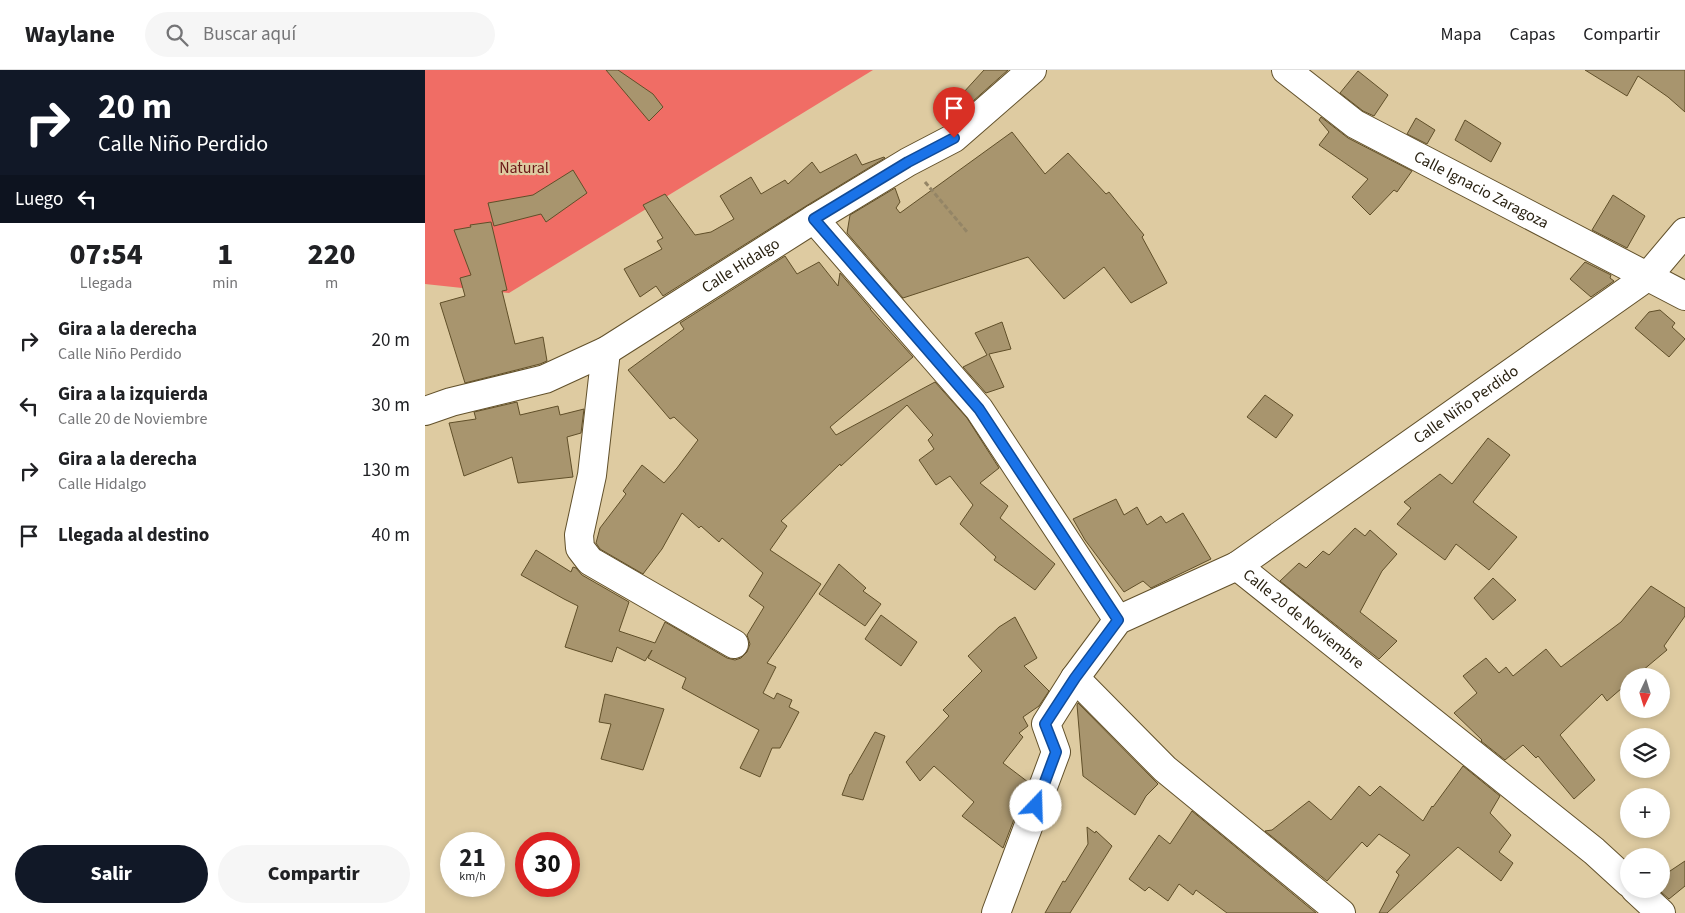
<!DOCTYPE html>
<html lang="es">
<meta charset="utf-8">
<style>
:root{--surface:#fff;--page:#f6f6f6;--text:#202124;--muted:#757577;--line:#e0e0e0;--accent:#111827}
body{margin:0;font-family:"Source Sans 3",sans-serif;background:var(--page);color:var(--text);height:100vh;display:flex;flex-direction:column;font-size:19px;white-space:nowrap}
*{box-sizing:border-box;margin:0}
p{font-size:16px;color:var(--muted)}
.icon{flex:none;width:28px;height:28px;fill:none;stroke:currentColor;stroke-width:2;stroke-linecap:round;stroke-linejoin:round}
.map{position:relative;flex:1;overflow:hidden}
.sheet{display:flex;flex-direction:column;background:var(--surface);width:425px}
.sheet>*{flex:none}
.guide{background:#111827;color:#fff;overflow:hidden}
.needle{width:32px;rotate:184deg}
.fabs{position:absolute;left:1195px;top:598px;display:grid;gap:10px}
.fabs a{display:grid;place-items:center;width:50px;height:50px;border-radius:50%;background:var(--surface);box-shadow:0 2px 8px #0003;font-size:25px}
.speed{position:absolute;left:15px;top:762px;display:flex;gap:10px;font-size:25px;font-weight:700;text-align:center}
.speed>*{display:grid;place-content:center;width:65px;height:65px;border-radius:50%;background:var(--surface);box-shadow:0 2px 8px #0003;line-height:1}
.speed small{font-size:12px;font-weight:400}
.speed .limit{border:8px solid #d22;background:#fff;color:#111}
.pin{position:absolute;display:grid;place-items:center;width:42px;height:42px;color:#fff;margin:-51px -21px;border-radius:50% 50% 50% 0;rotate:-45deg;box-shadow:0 0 5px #0007}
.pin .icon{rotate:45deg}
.me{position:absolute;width:55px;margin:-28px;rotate:21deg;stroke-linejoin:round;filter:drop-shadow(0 0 4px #0008)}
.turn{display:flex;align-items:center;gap:18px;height:105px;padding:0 15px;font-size:22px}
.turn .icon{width:65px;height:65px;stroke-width:2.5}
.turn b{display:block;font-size:35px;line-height:42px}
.then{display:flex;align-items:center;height:48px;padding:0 15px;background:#0003;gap:10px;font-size:19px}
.eta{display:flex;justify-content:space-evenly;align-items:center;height:85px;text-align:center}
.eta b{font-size:30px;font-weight:800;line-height:35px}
.action{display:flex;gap:10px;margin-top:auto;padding:10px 15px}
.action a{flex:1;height:58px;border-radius:30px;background:var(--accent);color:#fff;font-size:20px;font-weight:800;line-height:58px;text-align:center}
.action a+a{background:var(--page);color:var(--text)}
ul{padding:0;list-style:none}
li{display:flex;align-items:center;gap:15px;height:65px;padding:0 15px}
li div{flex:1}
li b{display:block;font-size:19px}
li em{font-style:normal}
header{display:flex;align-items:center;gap:30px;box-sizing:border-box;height:70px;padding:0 25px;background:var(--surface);border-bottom:1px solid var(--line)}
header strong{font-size:24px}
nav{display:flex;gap:28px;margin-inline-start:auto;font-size:18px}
.search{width:350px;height:45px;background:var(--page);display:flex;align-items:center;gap:12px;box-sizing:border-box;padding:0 18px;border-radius:28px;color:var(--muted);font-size:19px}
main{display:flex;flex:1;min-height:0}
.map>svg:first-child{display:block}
</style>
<header>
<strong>Waylane</strong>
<div class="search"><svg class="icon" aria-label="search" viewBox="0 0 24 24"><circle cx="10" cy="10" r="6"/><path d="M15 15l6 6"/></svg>Buscar aquí</div>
<nav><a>Mapa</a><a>Capas</a><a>Compartir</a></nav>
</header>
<main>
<section class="sheet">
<div class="guide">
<div class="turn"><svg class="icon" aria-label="right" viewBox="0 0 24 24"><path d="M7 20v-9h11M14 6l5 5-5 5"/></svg><div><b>20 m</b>Calle Niño Perdido</div></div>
<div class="then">Luego<svg class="icon" aria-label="left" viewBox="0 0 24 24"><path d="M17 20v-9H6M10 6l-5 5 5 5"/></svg></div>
</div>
<div class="eta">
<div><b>07:54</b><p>Llegada</p></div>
<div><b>1</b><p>min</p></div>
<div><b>220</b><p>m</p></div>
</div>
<ul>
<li><svg class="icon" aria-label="right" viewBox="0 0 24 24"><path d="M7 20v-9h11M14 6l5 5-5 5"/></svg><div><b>Gira a la derecha</b><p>Calle Niño Perdido</p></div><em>20 m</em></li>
<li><svg class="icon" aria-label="left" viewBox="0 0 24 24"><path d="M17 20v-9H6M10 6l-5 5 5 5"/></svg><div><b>Gira a la izquierda</b><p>Calle 20 de Noviembre</p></div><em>30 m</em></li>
<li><svg class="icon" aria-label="right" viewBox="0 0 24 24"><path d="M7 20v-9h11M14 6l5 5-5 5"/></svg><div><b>Gira a la derecha</b><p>Calle Hidalgo</p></div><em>130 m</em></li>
<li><svg class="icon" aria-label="arrive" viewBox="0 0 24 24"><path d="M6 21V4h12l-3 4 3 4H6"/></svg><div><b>Llegada al destino</b></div><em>40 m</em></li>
</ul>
<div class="action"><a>Salir</a><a>Compartir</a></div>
</section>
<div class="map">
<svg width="1260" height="843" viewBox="0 0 1260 843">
<rect width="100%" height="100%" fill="#decba1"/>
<path fill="#f06d65" d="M0,0H448L84,223L0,214Z"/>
<path fill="#a8956e" stroke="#604f29" d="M181,0H193L228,24L238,37L224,51Z
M559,0H583L547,32L538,23Z
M1160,0H1260V42L1243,27L1213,6L1202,26Z
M933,1L963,25L949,46L938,41L915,23Z
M896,47L923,68L987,101L972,122L969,120L945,145L927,127L943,109L894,75L904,62L894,50Z
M991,48L1010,60L1002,74L982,64Z
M1040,50L1076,73L1066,92L1030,70Z
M587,62L620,104L643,83L681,124L684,122L719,165L717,167L742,213L706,233L679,197L639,229L603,187L478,228L422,163L425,145L470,118L475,132L471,138L475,143Z
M431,84L437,95L459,87L460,88L381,136L238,226L231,216L215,227L199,199L237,179L232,171L238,168L218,135L240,124L270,165L286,162L309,149L295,126L326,107L336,124L360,110L363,114L387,92L395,103Z
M148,100L162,123L121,152L116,144L69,156L63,133L108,125Z
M1188,125L1220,146L1202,178L1167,160Z
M66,152L82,220L77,221L90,274L118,267L122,291L115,294L40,313L15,233L40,226L35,208L46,205L29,160L46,157L45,155Z
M360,186L372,204L394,192L413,216L415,203L446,239H445L488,287L405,357L411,365L510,312L542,348L574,398L555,413L583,436L575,448L630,494L610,520L569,490L571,487L535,454L548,435L525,406L511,415L494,390L509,379L503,370L508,365L482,335L416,396L415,394L356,451L362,456L345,480L396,514L342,593L351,597L338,623L349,629L352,623L367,630L364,637L374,642L355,678H347L335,707L315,698L334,660L257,618L261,608L223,588L227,580L220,591L192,577L187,592L140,577L153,536L139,529L96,505L111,480L146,502L148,497L151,498L157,505L204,532L194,561L230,573L240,552L302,588L310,590L316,588L322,582L325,574L322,565L339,537L324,526L338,503L297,468L294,472L276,456L274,458L257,443L237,479L218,504L175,479L171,473L175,458L201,424L198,421L217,395L239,413L252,398L273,370L249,347L245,349L203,300L259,259L255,253Z
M1160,192L1186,205L1185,208L1189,211L1166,227L1145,209Z
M1235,240L1250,253L1247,257L1260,269L1244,287L1210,258L1224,242Z
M577,252L586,279L564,284L579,317L561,323L538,297L562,285L550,263Z
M840,325L868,345L851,368L822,347Z
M92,332L95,345L133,336L135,345L159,339L156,363L142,367L148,407L93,413L87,387L39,406L24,353L51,349L49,342Z
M1063,368L1085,385L1048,432L1092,467L1064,500L1031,474L1020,490L972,454L986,438L979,432L1015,404L1027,414Z
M691,429L699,445L712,437L722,455L736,446L741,453L758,443L786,489L726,518L718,511L699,522L660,470L648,449Z
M930,458L940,466L945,460L972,484L957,501L935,542L972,571L954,589L855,511L874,493L881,498L898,481L904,485Z
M414,494L441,518L438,521L456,534L440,556L394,524Z
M1068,508L1091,530L1068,550L1049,528Z
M1226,516L1260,538V546L1239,576L1242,580L1211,606H1204V612L1182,631L1177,624L1135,665L1170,710L1149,729L1113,686L1111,688L1098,675L1080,690L1056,671L1057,670L1029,643L1052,623L1038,606L1061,588L1074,603L1081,597L1088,606L1121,579L1136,597L1196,552Z
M456,545L492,572L476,596L440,569Z
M590,547L612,588L599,596L624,621L614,636L598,647L603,656L594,663L598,667L578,693L603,712L600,720L596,725L598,726L578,778L537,746L549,732L509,696L495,711L481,692L524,646L518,640L557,601L543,586L574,557Z
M180,624L239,639L218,700L176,689L186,654L174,652Z
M653,633L733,714L721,726L710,745L658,706L652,635Z
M450,662L460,666L438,730L417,725L425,704H426Z
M1038,696L1075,726L1065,743L1086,765L1074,782L1088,793L1076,811L1033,777L962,843H954L974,805L971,802L985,785L954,764L942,777L937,772L902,811L840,761L847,760L884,731L906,750L934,716L945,726L955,716L998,751L1007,736L1008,737Z
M767,741L891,843H802L771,820L768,825L754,814L743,831L724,817L720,821L704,809L734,765L745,774Z
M662,757L670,763L671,761L687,776L645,843H620L638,811L640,812L663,774Z
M1260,791V816L1244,829L1236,822V807Z"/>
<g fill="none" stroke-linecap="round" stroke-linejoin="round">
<g stroke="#62512b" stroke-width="30">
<g id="minor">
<path id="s1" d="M861,0L930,54L1260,226"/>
<path d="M389,149L554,339L693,550"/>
<path d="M181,281L167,405L154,465L155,478L165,491L309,574"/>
<path id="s2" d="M0,341L26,332L120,309L181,281L389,149L483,92L529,68L607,0"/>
<path id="s3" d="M812,496L1169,781L1204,813"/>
<path d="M650,608L740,699L916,843"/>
<path d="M1210,819L1236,843"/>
<path id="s4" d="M571,843L631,682L621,654L650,608L693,550L812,496L1222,207L1260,162"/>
</g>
</g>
<path stroke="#948566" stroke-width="3" stroke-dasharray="5 2.5" stroke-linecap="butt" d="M500,112L543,163"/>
<use href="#minor" stroke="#fff" stroke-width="28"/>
</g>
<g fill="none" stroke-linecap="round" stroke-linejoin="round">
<g stroke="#114b97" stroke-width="12">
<path id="route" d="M529,68L483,92L389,149L554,339L693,550L650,608L620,654L631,682L611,736"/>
</g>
<use href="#route" stroke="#1a73e8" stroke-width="9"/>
</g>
<g text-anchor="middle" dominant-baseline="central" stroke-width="4.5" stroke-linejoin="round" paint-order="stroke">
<g font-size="16" fill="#6b1918" stroke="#decba1">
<text x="99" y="98">Natural</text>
</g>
<g font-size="16" fill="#2a2212" stroke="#decba1">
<text stroke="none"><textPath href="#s1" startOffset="230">Calle Ignacio Zaragoza</textPath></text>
<text stroke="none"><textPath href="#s2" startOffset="351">Calle Hidalgo</textPath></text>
<text stroke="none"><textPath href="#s4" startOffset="739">Calle Niño Perdido</textPath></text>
<text stroke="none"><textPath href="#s3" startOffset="85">Calle 20 de Noviembre</textPath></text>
</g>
</g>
</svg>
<div class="fabs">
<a><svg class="needle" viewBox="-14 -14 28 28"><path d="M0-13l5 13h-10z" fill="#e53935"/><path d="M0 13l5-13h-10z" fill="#757577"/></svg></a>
<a><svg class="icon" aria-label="layers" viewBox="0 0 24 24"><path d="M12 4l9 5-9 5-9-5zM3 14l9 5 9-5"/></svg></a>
<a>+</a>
<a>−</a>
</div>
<div class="speed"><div>21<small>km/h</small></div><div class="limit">30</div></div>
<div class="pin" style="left:529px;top:68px;background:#d93025"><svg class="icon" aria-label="arrive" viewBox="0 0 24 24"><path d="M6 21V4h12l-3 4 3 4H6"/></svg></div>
<svg class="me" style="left:611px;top:736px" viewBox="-20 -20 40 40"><circle r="19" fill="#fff"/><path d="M0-13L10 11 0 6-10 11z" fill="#1a73e8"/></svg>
</div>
</main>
